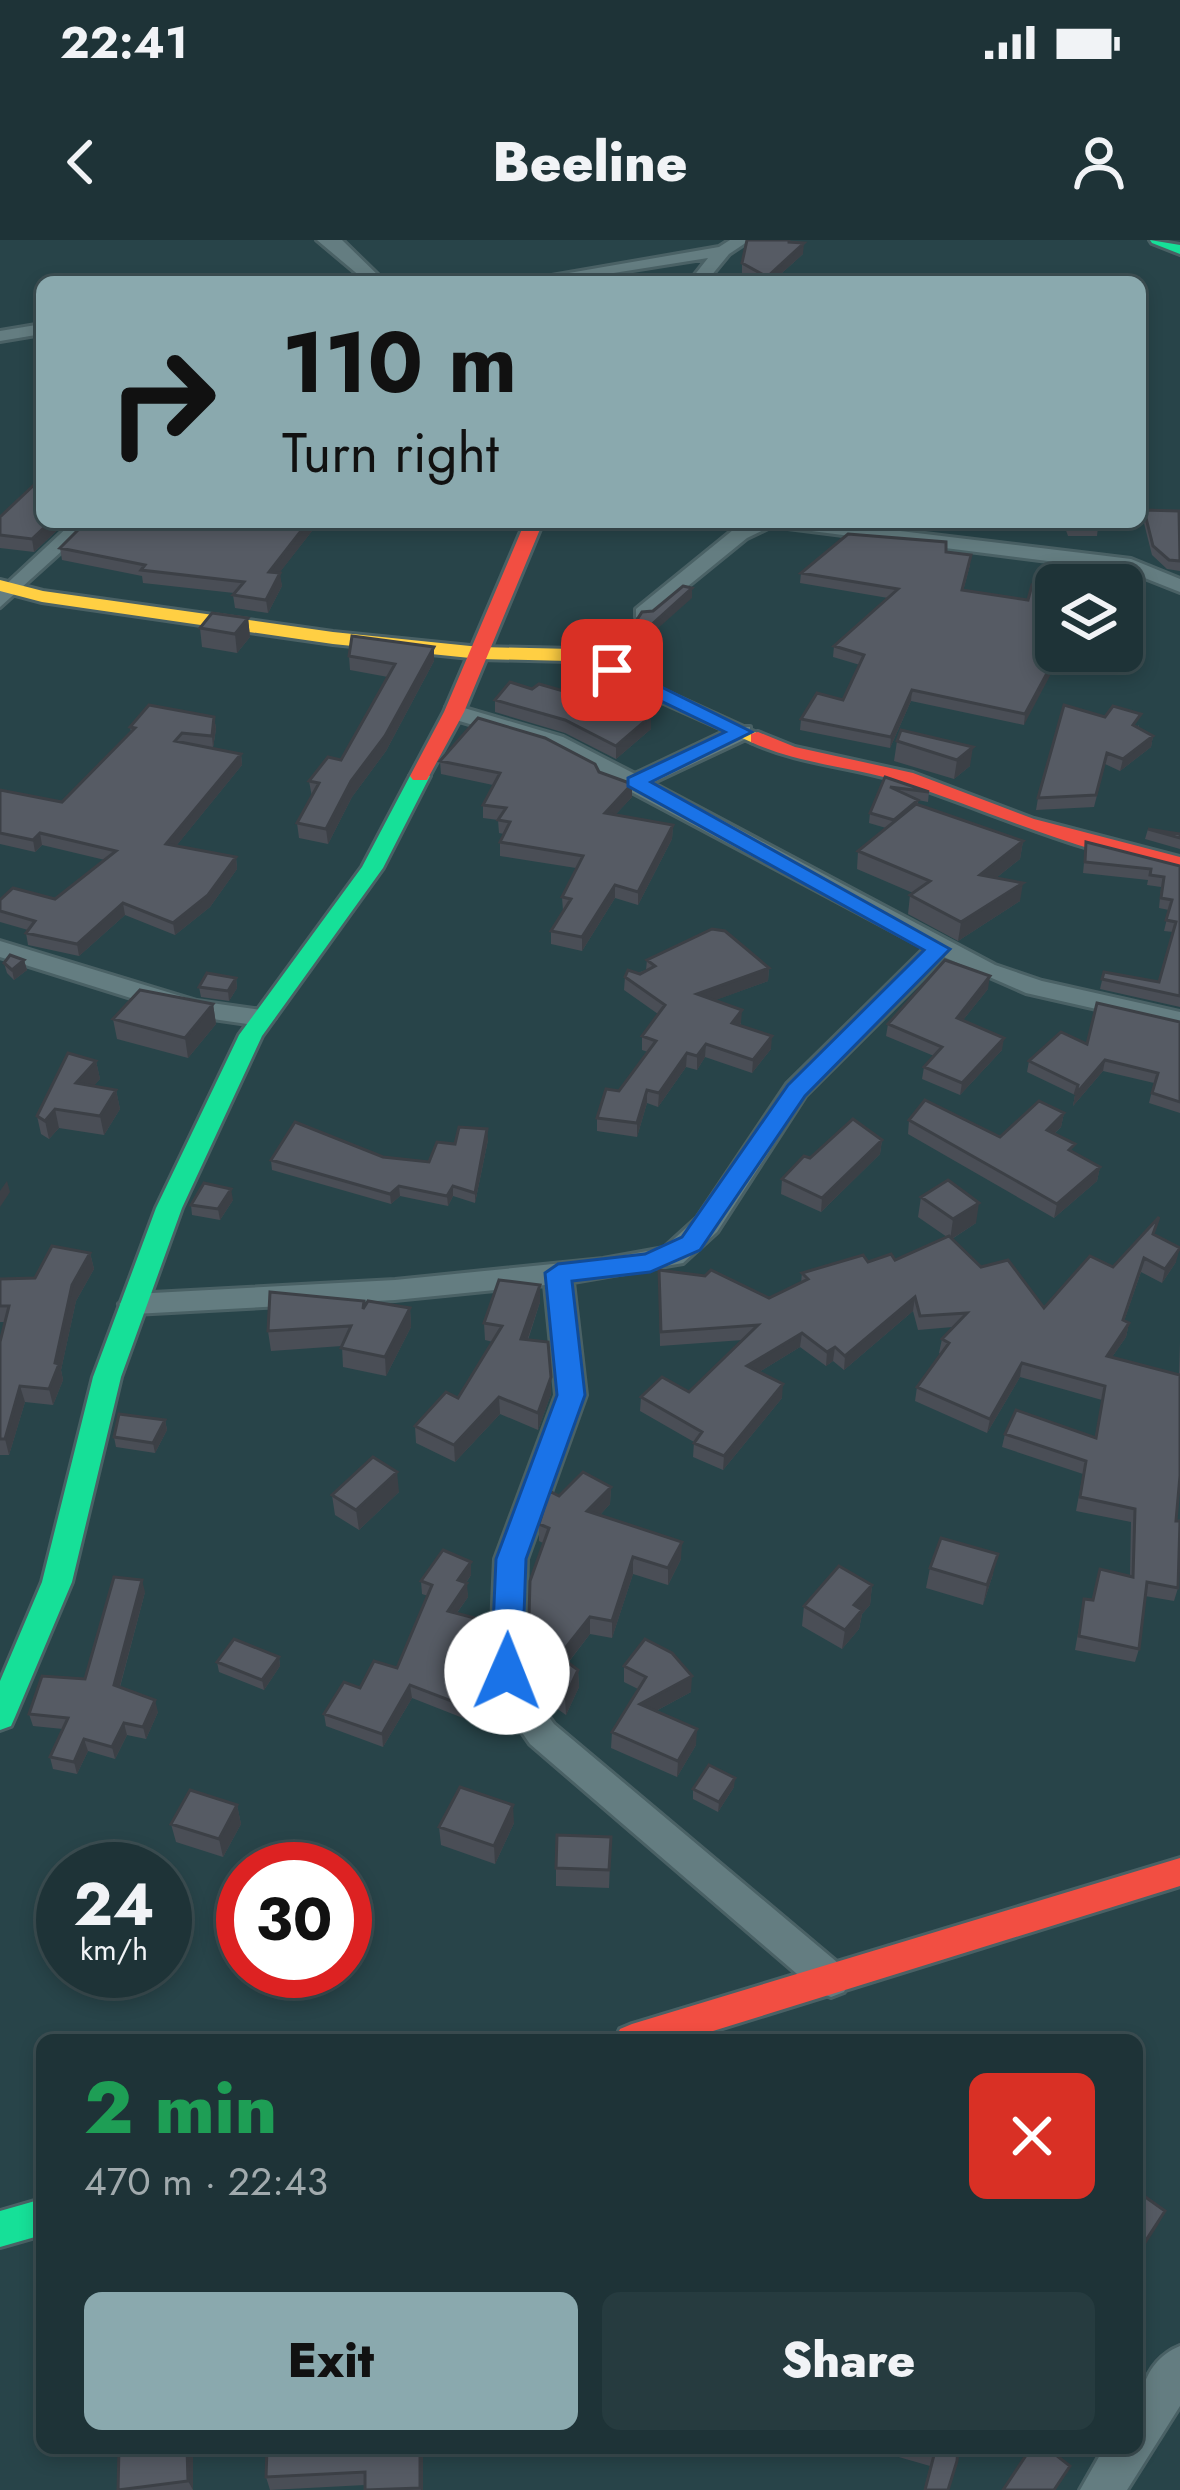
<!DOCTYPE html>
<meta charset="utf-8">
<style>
:root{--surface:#1e3337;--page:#263b3f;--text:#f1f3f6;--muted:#a1aaad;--line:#3c4e52;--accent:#8aa9ae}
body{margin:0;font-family:Jost,sans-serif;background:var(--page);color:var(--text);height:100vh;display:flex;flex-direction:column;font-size:45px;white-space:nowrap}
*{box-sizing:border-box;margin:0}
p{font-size:39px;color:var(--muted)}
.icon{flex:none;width:66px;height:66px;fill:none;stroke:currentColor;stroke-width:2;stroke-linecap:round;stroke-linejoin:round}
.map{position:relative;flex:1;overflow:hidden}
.drawer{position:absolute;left:36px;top:1794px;width:1107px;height:420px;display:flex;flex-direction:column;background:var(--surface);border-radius:18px;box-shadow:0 6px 18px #0003,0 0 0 3px var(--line)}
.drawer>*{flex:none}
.banner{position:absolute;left:36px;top:36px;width:1110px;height:252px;border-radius:18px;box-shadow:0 6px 18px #0003,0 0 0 3px var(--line);background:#8aa9ae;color:#111;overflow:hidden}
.controls{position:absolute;left:1035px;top:324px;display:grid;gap:24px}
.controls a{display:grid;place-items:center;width:108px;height:108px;border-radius:18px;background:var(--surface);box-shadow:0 6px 18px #0003,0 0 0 3px var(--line);font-size:60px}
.speed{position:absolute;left:36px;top:1602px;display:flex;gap:24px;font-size:60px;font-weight:700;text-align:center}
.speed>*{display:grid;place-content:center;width:156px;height:156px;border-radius:50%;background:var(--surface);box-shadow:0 6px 18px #0003,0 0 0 3px var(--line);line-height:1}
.speed small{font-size:30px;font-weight:400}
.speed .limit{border:18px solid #d22;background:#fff;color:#111}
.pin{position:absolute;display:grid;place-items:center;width:102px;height:102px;color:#fff;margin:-51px;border-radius:24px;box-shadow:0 6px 18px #0006}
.me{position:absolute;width:132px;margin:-66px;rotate:1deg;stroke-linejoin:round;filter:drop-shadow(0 0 9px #0008)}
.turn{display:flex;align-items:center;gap:42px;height:252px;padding:0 48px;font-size:54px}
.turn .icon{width:156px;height:156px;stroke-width:2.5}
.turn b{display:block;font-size:84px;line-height:102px}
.round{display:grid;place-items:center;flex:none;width:126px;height:126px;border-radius:18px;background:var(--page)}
.headline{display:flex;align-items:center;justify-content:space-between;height:204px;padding:0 48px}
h1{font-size:72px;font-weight:800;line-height:90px;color:#1e9e55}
.action{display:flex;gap:24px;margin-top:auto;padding:24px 48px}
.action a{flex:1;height:138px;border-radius:18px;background:var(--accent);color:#111;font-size:48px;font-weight:800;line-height:138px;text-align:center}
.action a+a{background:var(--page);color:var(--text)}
.status{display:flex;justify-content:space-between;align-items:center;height:84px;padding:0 60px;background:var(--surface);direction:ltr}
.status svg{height:33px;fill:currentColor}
header{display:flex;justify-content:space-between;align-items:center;height:156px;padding:0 48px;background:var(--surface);font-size:54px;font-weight:800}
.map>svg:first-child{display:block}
</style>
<div class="status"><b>22:41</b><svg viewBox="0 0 49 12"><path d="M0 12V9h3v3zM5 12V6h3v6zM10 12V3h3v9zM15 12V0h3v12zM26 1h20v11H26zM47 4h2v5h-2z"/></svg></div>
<header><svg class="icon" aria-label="back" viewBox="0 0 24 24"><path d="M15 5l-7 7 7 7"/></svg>Beeline<svg class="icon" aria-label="person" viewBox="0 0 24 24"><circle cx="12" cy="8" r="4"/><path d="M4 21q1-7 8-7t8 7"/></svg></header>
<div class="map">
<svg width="1180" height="2250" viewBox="0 0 1180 2250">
<rect width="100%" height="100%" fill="#284449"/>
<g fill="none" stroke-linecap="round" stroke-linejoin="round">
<g stroke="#4a6165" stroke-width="6">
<path id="street" d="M317,0H342L385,42H367Z
M730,0H750L729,14L706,42H689L708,18L557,42H517L719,7Z
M42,84V94L0,101V91Z
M73,282H94L0,367V350Z
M750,282H826L1131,319L1180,339V352L1127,331L772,286L747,298L650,377H636V369L733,290Z
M454,465L563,497L635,534L734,487H750V497L652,543L995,725L1042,741L1180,772V788L1026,753L944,717L805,856L717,992L683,1023L573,1042L586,1155L527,1319L524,1432L533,1455L554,1484L844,1728L850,1740L844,1752L831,1757L818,1752L530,1504L501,1462L490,1432L495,1319L556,1155L545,1045L395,1060L134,1074L119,1064L134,1054L395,1040L603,1019L664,1008L697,978L787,844L925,708L547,507L446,477V467Z
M0,701L197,761L262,770L275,778L262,786L185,775L0,717Z
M1180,2106V2166L1127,2250H1080L1104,2208H1137C1137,2169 1138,2123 1180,2106Z"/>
</g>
<g stroke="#4a6165" stroke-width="6">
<path id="fast" d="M1150,0L1180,5V14L1152,3Z
M420,530L430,536L383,628L262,796L182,968L121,1137L72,1342L15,1477L11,1486L0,1490V1441L42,1342L93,1137L156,968L239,795L362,627L410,536Z
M42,1959V1995L0,2007V1971Z"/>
</g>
<g stroke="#4a6165" stroke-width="6">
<path id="slow" d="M0,340L43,351L333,392L480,407L573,409L768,498L758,504L751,502L570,421L480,419L333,404L42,362L0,351Z"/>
</g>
<g stroke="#4a6165" stroke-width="6">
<path id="jam" d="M525,282H543L464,472L427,540H413L410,536L444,472Z
M758,492L795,507L913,533L1034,579L1180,617V629C1085,616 995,573 904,543C853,526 800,525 751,502V494Z
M1180,1618V1646L684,1800H615L620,1789L632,1784Z"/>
</g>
<use href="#street" fill="#647d81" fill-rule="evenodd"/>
<use href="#fast" fill="#16e098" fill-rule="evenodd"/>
<use href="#slow" fill="#ffcf43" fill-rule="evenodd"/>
<use href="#jam" fill="#f24e42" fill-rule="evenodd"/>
</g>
<path fill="#4a4e56" d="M803,14L772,42H756L742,34V23Z
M1144,270L1180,274V331L1167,329L1152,315L1143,279Z
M0,277L42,282H66L34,312L0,308Z
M244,282H319L279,333L282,346L268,373L235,368L233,355L234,353L143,343L142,336L62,320L60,308L237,289Z
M1063,282H1097L1098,287L1097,296H1068Z
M946,312L970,325L963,351L1028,360L1056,348L1024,485L911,461L890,508L800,490L801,479L843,460L860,425L833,417L834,406L888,358L800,343L801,333Z
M248,378L250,397L237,413L202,407L200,388Z
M349,416L434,421L386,511L352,557L328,604L299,598L297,583L312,557L309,541L341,520L388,437L350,430Z
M532,449L651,489L616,519L565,493L495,472V460Z
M214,477L216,489L213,508L241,514L242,525L176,606L236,617L237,629L210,667L175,695L125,675L79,716L28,705L26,693L28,690L0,682V660L55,659L105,620L42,605L35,612L0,604V550L62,562L131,492L130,487Z
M1139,485L1138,488L1153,496L1151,507L1120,531L1105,524L1094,567L1036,570L1038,558Z
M901,490L970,526L954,539L894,521L897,501Z
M440,521L599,532L632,557L615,575L673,585L672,599L638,665L615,658L582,711L551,704V691L563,671L562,657L576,628L500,616V602L504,594L499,593L498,580L483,578V565L493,545L441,534Z
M885,537L929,552L928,562L918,560V565L1023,601L1020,619L996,638L1020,661L958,701L908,674L910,655L913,653L857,629L858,611L886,588L869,583L870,573Z
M1148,589L1180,594V609L1145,599Z
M1086,602L1180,626V767L1100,749L1104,732L1159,742L1173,692L1164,691L1169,670L1159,668L1161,647L1147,645L1148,640L1083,633Z
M24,720L27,730L14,740L7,733L4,723Z
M647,720L769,728L768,741L715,760L741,783L740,786L771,809L752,833L705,817L697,830L686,827L658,867L647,863L637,897L597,891V878L648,812L642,810V796L658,774L624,750L625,737L646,730Z
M236,738L237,748L229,761L201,757L199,747Z
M988,749L963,780L1002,810L960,855L922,839L924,827L934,816L886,796L888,784Z
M213,764L216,784L188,818L117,799L113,779Z
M1180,782V873L1149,863L1154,843L1103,831L1073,866L1075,855L1027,832L1029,821L1087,804Z
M96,821L100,839L93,846L116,850L120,869L104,895L59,888L49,899L41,894L37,876Z
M1064,873L1061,887L1054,894L1074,912L1100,927L1097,941L1054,978L908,894L909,880L1000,897Z
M488,900L475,963L453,956L448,966L400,956L391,964L272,930L271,920L383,917L429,922L455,904Z
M882,900L880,914L821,972L781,954L782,939Z
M921,957L976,983L952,999L981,1027L1044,1068L1113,1027L1154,995L1176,1022L1162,1043L1141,1032L1124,1081L1129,1083L1126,1097L1112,1117L1179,1135L1180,1102V1236L1176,1281H1180L1178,1348L1174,1361L1145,1356L1139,1409L1135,1422L1075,1410L1084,1359L1092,1360L1100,1329L1130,1336L1131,1282L1076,1271L1083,1234L1002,1207L1005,1194L1095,1197L1102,1160L1020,1137L987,1193L915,1161L917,1147L941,1114L939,1113L942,1099L953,1087L918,1090L913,1071L844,1130L833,1121L826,1126L800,1107L759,1132L782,1158L723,1230L693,1217L694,1202L640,1171L641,1157L689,1152L743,1100L660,1106L659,1044L705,1036L769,1058L801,1043L802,1033L868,1022L895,1020L947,997L918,977Z
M233,960L220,980L192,975L191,965Z
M90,1013L94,1029L76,1061L61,1130L63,1140L53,1165L25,1162L9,1215H0V1102L5,1082H0V1039L35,1038Z
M540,1045V1062L528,1100L551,1137V1154L538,1190L500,1174L455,1222L416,1203L415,1186L458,1158L493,1102L485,1100L484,1083Z
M364,1066L410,1068L411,1087L386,1136L343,1127L342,1106L271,1111L268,1091Z
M165,1180L167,1190L155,1213L116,1207L114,1197Z
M611,1247L610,1264L600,1275L681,1319L668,1345L633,1334L612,1398L590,1394L568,1423L578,1430L579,1447L566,1475L539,1456L529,1431L528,1414L543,1303L539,1301V1284L559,1256Z
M399,1252L359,1290L335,1275L332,1255Z
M930,1328L993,1334L983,1365L926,1348Z
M471,1335L466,1343L468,1357L457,1373L486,1381L490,1445L468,1480L412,1458L383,1507L326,1486L324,1474L360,1448L397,1428L428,1356L422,1354L421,1341Z
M872,1345L870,1365L862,1374L859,1389L842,1409L802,1386L804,1366Z
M145,1352L120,1447L158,1472L146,1499L127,1495L115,1519L88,1511L77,1534L53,1529L50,1517L63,1489L33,1486L29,1474L85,1439Z
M279,1417L280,1426L264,1450L219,1432L217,1422Z
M624,1426L691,1452L656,1471L696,1505L677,1537L611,1508L612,1492L638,1449L624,1442Z
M734,1547L718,1572L693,1559V1549Z
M237,1565L241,1584L223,1617L176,1602L171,1584Z
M514,1583L495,1624L441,1605L439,1587Z
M611,1597L609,1648L556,1646V1628Z
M193,2208V2250H118Z
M423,2208V2250H365V2245L270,2250L266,2237Z
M879,2208H958L948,2250H924L930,2226L878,2211Z"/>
<path fill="#3c4046" d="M804,3L803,14L772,42H767V37Z
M50,282H66L34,312L32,299Z
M308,282H319L270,345L269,332Z
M280,333L282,346L268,373L266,360Z
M1142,338L1140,349L1122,389V383Z
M692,348V358L629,414V405Z
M248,378L250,397L237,413L235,394Z
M434,407V421L386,511L352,557L328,604L326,589L351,541Z
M1059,411H1063L1024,485L1025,474Z
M912,450L911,461L890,508L891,497Z
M651,476V489L616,519V506Z
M214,477L216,489L213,508L212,496Z
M1153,496L1151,507L1120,531L1123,519Z
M973,507L970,526L954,539L957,520Z
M241,514L242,525L168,616L166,604Z
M632,544V557L605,586V573Z
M673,585L672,599L638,665V652Z
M40,593L42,605L35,612L33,600Z
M1023,601L1020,619L977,653L980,635Z
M236,617L237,629L210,667L175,695L173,683Z
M1023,643L1020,661L958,701L961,682Z
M615,645V658L582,711V697Z
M123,663L125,675L79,716L77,704Z
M24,720L27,730L14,740L12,730Z
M769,728L768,741L697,767V754Z
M990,736L988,749L955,790L957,778Z
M236,738L237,748L229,761L228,751Z
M213,764L216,784L188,818L185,798Z
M742,770L741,783L731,796L732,783Z
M772,796L771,809L752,833L753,820Z
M1004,798L1002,810L960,855L962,843Z
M706,804L705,817L697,830V816Z
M687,813L686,827L658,867L659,853Z
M1105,820L1103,831L1073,866L1075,855Z
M96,821L100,839L80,862L76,843Z
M116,850L120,869L104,895L100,876Z
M647,850V863L637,897V883Z
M55,869L59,888L49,899L45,881Z
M1064,873L1061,887L1044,903L1047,890Z
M487,889L488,900L475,963V953Z
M882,900L880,914L821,972L822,958Z
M1100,927L1097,941L1054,978L1057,964Z
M7,941L10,952L0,967V951Z
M399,946L400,956L391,964L390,954Z
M453,946V956L448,966L447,956Z
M231,949L233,960L220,980L218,969Z
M979,963L976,983L950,1000L953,979Z
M1180,1008L1176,1022L1162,1043L1165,1029Z
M90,1013L94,1029L76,1061L61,1130L63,1140L53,1165L49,1149L72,1045Z
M540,1045V1062L522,1116L521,1099Z
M915,1057L913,1071L844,1130L845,1116Z
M410,1068L411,1087L386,1136L385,1117Z
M1129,1083L1126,1097L1103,1130L1107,1116Z
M802,1093L800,1107L746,1140L747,1126Z
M835,1107L833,1121L826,1126L827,1112Z
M1022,1123L1020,1137L987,1193L990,1179Z
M551,1137V1154L538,1190V1173Z
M783,1144L782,1158L723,1230L724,1216Z
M20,1146L25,1162L9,1215L5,1199Z
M499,1157L500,1174L455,1222L454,1205Z
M165,1180L167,1190L155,1213L153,1203Z
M397,1232L399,1252L359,1290L356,1270Z
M611,1247L610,1264L587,1289V1271Z
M682,1302L681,1319L668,1345V1328Z
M998,1314L993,1334L983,1365L987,1345Z
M633,1317V1334L612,1398V1381Z
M471,1322V1335L459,1353L458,1340Z
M142,1340L145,1352L117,1457L114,1445Z
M467,1343L468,1357L449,1384L448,1371Z
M872,1345L870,1365L862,1374L859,1389L842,1409L845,1390L854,1365Z
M590,1377V1394L559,1434V1416Z
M279,1417L280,1426L264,1450L262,1440Z
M578,1430L579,1447L566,1475L565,1458Z
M489,1432L490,1445L468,1480L467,1467Z
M692,1436L691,1452L639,1480L640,1464Z
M410,1445L412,1458L383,1507L382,1494Z
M155,1460L158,1472L146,1499L143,1487Z
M124,1483L127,1495L115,1519L112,1507Z
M697,1489L696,1505L677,1537L678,1521Z
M84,1499L88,1511L77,1534L74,1522Z
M735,1538L734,1547L718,1572L719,1562Z
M237,1565L241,1584L223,1617L219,1599Z
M513,1565L514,1583L495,1624L494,1606Z
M1165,1971L1158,1985L1137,2018V2014Z
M187,2208H193V2250L188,2241Z
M420,2208H423V2250H421Z"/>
<path fill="#565b64" stroke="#3c4046" stroke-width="3" d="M747,0H789V2L804,3L767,37L742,23Z
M35,244L42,245V282H50L32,299L0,295V277Z
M1144,270L1179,271L1180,321L1169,320L1153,306Z
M86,282H156L237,289L244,282H308L269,332L280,333L266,360L233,355L244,342L141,330L145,325L60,308Z
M1068,282H1097L1098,287H1069Z
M848,294L946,302V312L971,315L962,350L1028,360L1032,345L1056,348V411H1059L1025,474L912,450L891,497L801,479L817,453L843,460L864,415L834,406L898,349L801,333Z
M1065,327L1142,338L1122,383V345H1060Z
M683,346L692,348L629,405L624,400L642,372L653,371Z
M212,373L248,378L235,394L200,388Z
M352,396L434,407L385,496L351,541L326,589L297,583L319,543L309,541L328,517L341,520L395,424L349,416Z
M510,442L532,449L539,444L651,476L616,506L565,480L495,460Z
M149,465L214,477L212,496L182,493L175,501L241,514L166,604L236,617L208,655L173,683L123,663L77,704L26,693L35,681L0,671V660L13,648L55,659L116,611L40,593L33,600L0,593V550L62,562L135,488L130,487Z
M1064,465L1105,477L1113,466L1141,474L1133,485L1153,496L1123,519L1107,513L1096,555L1038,558Z
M478,478L545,498L595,524L599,532L632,544L605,573L673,585L638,652L615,645L582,697L551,691L571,659L562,657L583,616L500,602L510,582L498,580L506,568L483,565L500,533L440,521Z
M901,490L973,507L957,520L897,501Z
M885,537L929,552L890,547L918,560L894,580L870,573Z
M916,564L1023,601L980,635L1023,643L961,682L910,655L930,641L858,611Z
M1148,589L1180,594V598Z
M1086,602L1180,626V756L1102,739L1104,732L1159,742L1176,682L1166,680L1172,660L1161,658L1164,637L1150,635L1151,629L1085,622Z
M712,689L725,691L769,728L697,754L742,770L732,783L772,796L753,820L706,804L697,816L687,813L659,853L647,850L637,883L597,878L606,849L619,851L656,801L642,796L665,765L625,737L628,730L640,734L655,726L647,720Z
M10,715L24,720L12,730L4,723Z
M945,720L990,736L957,778L1004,798L962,843L924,827L942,807L888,784Z
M207,733L236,738L228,751L199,747Z
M140,750L213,764L185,798L113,779Z
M1097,763L1180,782V862L1152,853L1158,833L1105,820L1075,855L1078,845L1029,821L1061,792L1087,804Z
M68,813L96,821L76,843L116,850L100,876L55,869L45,881L37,876Z
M925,860L1000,897L1039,861L1064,873L1047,890L1075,904L1069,910L1100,927L1057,964L909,880Z
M853,879L882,900L822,958L782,939L804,916L810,918Z
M295,882L383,917L429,922L437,902L455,904L459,887L487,889L475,953L453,946L447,956L399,946L390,954L271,920Z
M948,940L979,963L953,979L921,957Z
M204,943L231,949L218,969L191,965Z
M1159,977L1153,994L1180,1008L1165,1029L1144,1018L1123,1080L1129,1083L1107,1116L1180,1135V1236L1176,1281H1180L1178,1348L1147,1342L1139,1409L1079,1396L1084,1359L1093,1360L1100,1329L1133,1337L1135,1269L1080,1257L1086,1221L1005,1194L1016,1170L1096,1198L1105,1146L1022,1123L990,1179L917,1147L949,1103L942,1099L967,1073L920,1076L915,1057L845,1116L835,1107L827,1112L802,1093L747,1126L783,1144L724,1216L694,1203L702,1192L641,1157L662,1137L689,1152L758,1085L661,1092L659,1030L705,1036L711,1030L769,1058L808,1039L802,1033L863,1015L868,1022L891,1014L895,1020L949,996L981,1027L1008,1020L1044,1068L1090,1016L1113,1027Z
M52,1006L90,1013L72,1045L55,1123L59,1124L49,1149L20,1146L5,1199H0V1102L9,1066H0V1039L35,1038Z
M499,1040L540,1045L521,1099L548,1102L551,1137L538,1173L499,1157L454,1205L415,1186L446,1152L458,1158L502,1086L484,1083Z
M270,1052L364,1061L363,1069L368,1061L410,1068L385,1117L341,1108L351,1086L268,1091Z
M119,1174L165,1180L153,1203L114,1197Z
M373,1217L397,1232L356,1270L332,1255Z
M583,1232L611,1247L587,1271L682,1302L668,1328L633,1317L612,1381L590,1377L559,1416L578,1430L565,1458L539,1439L528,1414L530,1341L549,1288L539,1284L549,1251L559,1256Z
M941,1298L998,1314L987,1345L930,1328Z
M443,1310L471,1322L458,1340L467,1343L448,1371L486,1381L489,1432L467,1467L410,1445L382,1494L324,1474L344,1442L360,1448L374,1421L397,1428L432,1345L421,1341Z
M839,1326L872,1345L854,1365L862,1370L845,1390L804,1366Z
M114,1337L142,1340L114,1445L155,1460L143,1487L124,1483L112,1507L84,1499L74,1522L50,1517L68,1478L29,1474L42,1436L85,1439Z
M234,1399L279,1417L262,1440L217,1422Z
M645,1399L672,1413L692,1436L640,1464L697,1489L678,1521L612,1492L646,1437L624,1426Z
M709,1525L735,1538L719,1562L693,1549Z
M460,1547L513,1565L494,1606L439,1587Z
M190,1550L237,1565L219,1599L171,1584Z
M557,1595L611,1597L609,1630L556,1628Z
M1137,1951L1165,1971L1137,2014Z
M119,2208H187L188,2241L118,2250Z
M267,2208H420V2248L365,2250V2232L266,2237Z
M910,2208H958L957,2221L948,2250H925L934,2215Z
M1031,2208H1047L1070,2226L1054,2250H1003Z"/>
<path fill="#1a73e8" stroke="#114b97" stroke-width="3" d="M605,426H619L752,492L651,542L950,709L805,856L700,1010L650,1032L572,1041L585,1155L526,1319L522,1432L507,1445L491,1432L496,1319L557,1155L545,1033L558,1024L645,1014L682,997L788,845L924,710L628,546V538L725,492L605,434Z"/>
</svg>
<div class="controls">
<a><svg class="icon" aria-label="layers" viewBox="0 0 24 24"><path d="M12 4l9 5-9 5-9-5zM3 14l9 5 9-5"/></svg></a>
</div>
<div class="speed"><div>24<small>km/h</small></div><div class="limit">30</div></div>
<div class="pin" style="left:612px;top:430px;background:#d93025"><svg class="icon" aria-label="arrive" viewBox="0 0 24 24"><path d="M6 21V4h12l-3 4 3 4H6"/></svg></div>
<svg class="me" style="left:507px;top:1432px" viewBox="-20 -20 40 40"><circle r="19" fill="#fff"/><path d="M0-13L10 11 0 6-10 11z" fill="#1a73e8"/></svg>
<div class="banner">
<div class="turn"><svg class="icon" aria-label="right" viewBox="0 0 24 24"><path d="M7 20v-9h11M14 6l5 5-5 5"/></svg><div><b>110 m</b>Turn right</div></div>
</div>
<section class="drawer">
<div class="headline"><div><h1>2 min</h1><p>470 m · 22:43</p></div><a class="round" style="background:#d93025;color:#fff"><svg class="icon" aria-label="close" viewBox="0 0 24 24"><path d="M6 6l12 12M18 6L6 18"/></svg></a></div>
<div class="action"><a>Exit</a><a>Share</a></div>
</section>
</div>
